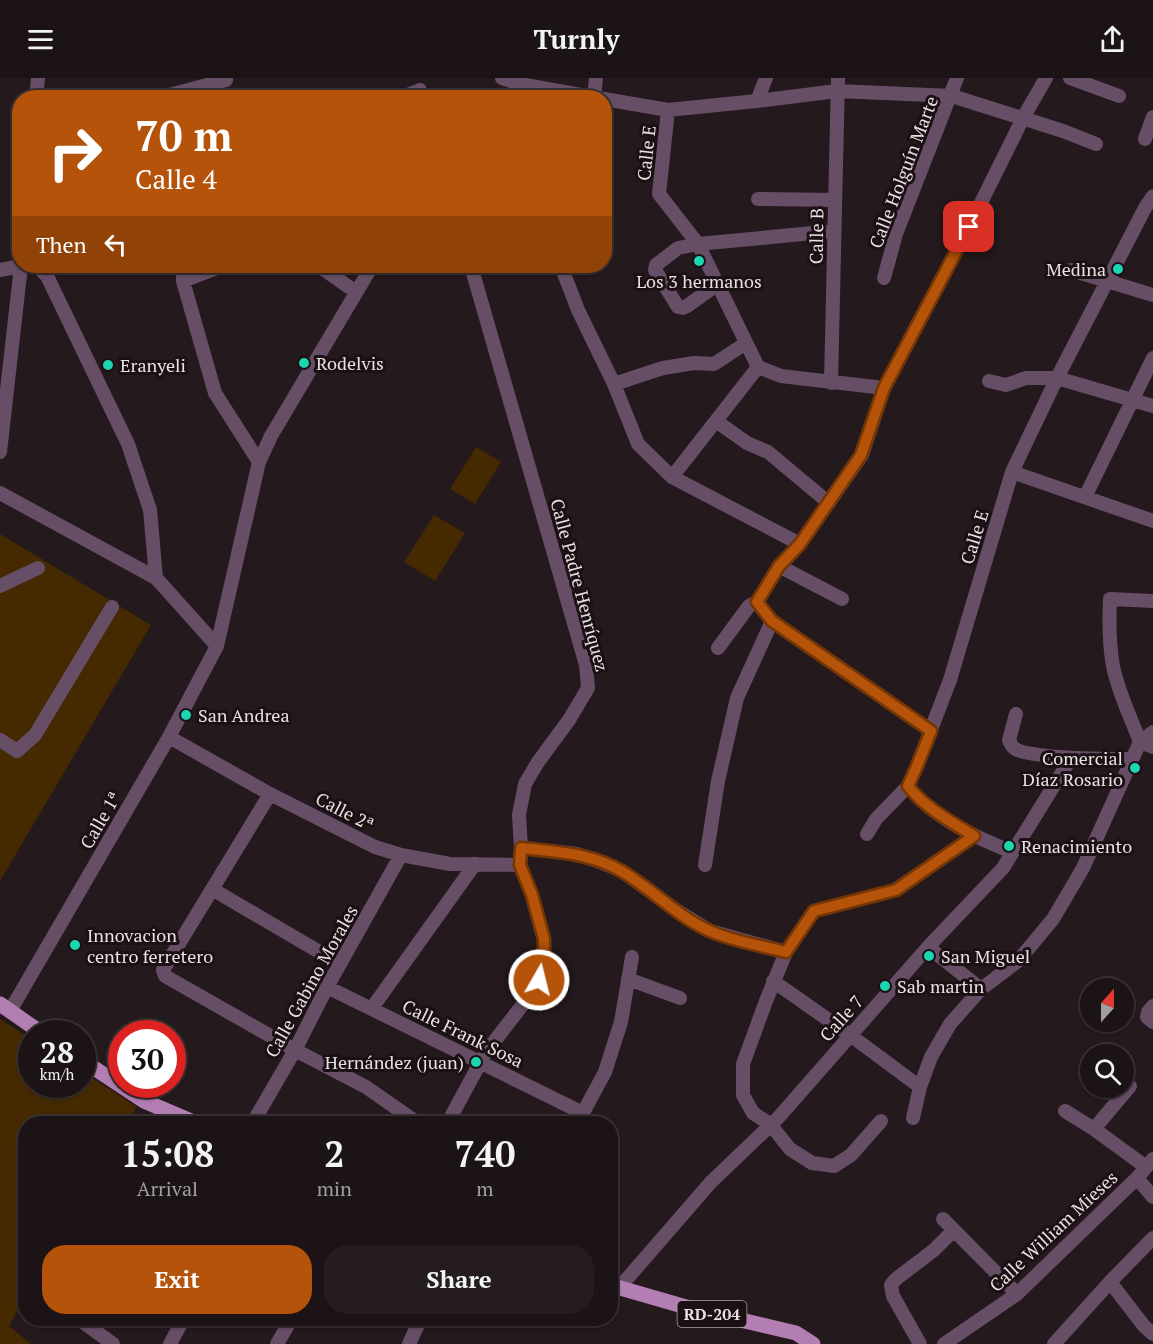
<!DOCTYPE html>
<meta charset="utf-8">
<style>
:root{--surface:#1b1315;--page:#241c1e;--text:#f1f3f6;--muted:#a09ea0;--line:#393234;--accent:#b45309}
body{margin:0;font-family:"PT Serif",serif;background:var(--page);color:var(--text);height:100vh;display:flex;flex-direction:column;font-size:22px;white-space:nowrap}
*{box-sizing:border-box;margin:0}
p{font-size:20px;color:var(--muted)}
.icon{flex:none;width:33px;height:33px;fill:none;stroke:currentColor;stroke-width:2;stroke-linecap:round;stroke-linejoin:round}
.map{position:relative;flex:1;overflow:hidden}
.details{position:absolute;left:18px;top:1038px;width:600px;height:210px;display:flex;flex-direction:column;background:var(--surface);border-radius:24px;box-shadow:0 2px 4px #0004,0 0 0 2px var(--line)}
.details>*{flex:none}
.hud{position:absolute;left:12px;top:12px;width:600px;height:183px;border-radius:24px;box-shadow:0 2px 4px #0004,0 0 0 2px var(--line);background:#b45309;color:#fff;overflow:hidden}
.needle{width:39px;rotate:21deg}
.buttons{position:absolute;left:1080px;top:900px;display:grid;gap:12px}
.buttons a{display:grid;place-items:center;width:54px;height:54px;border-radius:50%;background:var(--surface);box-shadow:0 2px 4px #0004,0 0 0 2px var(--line);font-size:30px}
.speed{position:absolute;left:18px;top:942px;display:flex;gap:12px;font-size:30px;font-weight:700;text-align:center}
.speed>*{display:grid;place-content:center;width:78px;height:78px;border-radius:50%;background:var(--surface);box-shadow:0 2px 4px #0004,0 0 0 2px var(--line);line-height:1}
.speed small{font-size:15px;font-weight:400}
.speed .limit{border:9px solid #d22;background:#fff;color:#111}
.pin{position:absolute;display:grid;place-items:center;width:51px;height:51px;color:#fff;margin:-26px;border-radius:12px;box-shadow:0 3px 9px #0006}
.me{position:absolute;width:66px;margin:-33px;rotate:8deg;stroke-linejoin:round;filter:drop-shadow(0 0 4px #0008)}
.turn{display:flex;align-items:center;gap:21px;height:126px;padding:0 24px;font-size:27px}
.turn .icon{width:78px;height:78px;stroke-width:2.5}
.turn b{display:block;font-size:42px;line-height:51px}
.then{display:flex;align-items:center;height:57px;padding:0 24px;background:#0003;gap:12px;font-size:22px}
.eta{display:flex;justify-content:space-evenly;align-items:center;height:102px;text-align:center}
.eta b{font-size:36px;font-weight:600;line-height:42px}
.action{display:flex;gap:12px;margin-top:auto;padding:12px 24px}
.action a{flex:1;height:69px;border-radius:24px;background:var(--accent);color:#fff;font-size:24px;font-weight:600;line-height:69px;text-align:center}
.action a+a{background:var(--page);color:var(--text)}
header{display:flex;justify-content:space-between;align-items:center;height:78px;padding:0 24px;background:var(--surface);font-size:27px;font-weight:600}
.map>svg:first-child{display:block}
</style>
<header><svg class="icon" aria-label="menu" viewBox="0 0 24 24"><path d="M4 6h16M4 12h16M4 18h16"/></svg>Turnly<svg class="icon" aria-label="share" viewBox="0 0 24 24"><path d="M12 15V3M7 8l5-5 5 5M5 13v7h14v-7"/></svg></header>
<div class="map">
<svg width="1153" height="1266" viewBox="0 0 1153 1266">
<rect width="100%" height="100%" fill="#24191c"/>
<path fill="#452900" d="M476,369L501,384L475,426L450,411Z
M434,437L465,455L435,503L404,484Z
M0,456L151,547L0,803Z
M0,941L31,961L32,1006H82L83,994L137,1029L127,1045L26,1046L25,1219L9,1248L31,1266H0Z"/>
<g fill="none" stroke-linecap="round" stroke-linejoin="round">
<path stroke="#674e67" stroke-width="14" d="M502,0L520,6L598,20
M1070,0L1119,18
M36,20L38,0
M158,20L226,2
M400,20L420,12
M594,20L596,0
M604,21L668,32L757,23L837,13L952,18L1063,53L1096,66
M757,23L766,0
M668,32L659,116L698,166L758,289L781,298L884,310
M1145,61L1153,39
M758,121L834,122
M37,188L47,198L128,366L150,432L156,500L217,568L259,384L271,358L372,188
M183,188V203L215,315L259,384
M319,188L356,214
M561,188L578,232L614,306L638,366L672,399L800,466
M0,192L21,188
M1071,192L1153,217
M884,200L896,156L957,0
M183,203L222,188
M718,206L687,228L683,230L678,229L655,192L656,187L678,170L698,166L834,153
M989,303L1006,307L1026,300H1057L1153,328
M831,305L838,0
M614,306L663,290L694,285L714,286L746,265
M716,343L747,365L768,374L829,425
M0,374L21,188
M1012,394L1153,443
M672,399L758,289
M0,415L156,500
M1085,419L1153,280
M779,488L842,521
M0,508L38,490
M1153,523L1110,521C1109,543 1109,566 1113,588C1118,614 1131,640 1140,664L1153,669
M718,570L749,528L757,524
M1016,636L1009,662C1010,664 1012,669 1014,670C1026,681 1112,681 1132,681
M931,653L772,543L757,524L779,488L800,466L862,377L884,310L969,149L1023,40L1046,0
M169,659L270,716L375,769L401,777L450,786L520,787
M0,662L17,673L35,657L112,529
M270,716L163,892L165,898L295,972L366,1009L419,1046
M867,756L876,741L908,708
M521,770L577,776L605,786L622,793L676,832L710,853L786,874
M1012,774C975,759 933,740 908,708L917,688L950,602L1012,394L1057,300L1145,130L1153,118
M705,787L718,703L737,620L772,543
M212,811L340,886
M928,869L981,911
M628,901L680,920
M773,903L850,957L920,1009
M327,909L583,1035
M1153,928L1148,934L1147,939L1153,944
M372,930L475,786
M10,933L169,659L217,568
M1065,1033L1094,1051L1146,1089
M913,1040L920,1009L931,979L950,946L981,911L1018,883L1053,841L1083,790L1140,664L1153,654
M881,1043L851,1077L834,1088L812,1085L790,1071L770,1046L753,1035L743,1017V986L766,923L786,874L814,833L895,812L974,758
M252,1046L295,972L327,909L401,777
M447,1046L486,974L531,916L539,902L544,883V861L532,817L520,787L521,770L519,737L525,706L538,684L569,642L588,610L586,587L471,188
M577,1046L605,994L621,944L632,879
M1094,1051L1130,1008
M1137,1100L1153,1119
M943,1141L1017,1216
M1110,1204L1144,1248L1153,1256
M619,1210L711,1104L778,1040L928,869L1003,790L1071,680
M82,1240L83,1244L113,1266
M170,1266L184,1240
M277,1266L292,1240
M409,1266L421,1240
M920,1266L893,1218L891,1207L896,1201L934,1172L954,1152
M944,1266L1017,1216L1137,1100L1153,1081
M1054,1266L1110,1204L1153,1160"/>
<path stroke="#b37eb2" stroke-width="15" d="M0,926L43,956
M82,982L144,1023L198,1046
M610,1207L686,1229L796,1255L813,1266"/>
</g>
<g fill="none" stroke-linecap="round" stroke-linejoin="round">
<g stroke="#753606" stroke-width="15">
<path id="route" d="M539,902L544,883V861L532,817L520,787L521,770C556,774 592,775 623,794C653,812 678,839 710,853C732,863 762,868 786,874L814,833L896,812L974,758C950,743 925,730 908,708L917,688L931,653L772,543L757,524L779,488L800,466L861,377L884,310L969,149"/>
</g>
<use href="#route" stroke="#b45309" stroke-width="10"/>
</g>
<g fill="#1cd5b1" stroke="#1b1013" stroke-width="2">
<circle cx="699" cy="183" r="6"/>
<circle cx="1118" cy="191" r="6"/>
<circle cx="304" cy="285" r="6"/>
<circle cx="108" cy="287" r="6"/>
<circle cx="186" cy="637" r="6"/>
<circle cx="1135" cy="690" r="6"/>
<circle cx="1009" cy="768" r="6"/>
<circle cx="75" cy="867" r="6"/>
<circle cx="929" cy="878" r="6"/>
<circle cx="885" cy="908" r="6"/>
<circle cx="476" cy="984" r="6"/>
</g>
<g text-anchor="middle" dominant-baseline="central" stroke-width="6" stroke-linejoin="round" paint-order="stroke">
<rect fill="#1b1013" stroke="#aba2a5" stroke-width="1.5" x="677.5" y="1223" width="69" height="26" rx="4.5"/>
<g font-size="16" font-weight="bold" fill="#e9e1e3">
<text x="712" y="1236">RD-204</text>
</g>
<g font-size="18" fill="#e9e1e3" stroke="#1b1013">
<text transform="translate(646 75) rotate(-84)">Calle E</text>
<text transform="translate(903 94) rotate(-69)">Calle Holguín Marte</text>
<text transform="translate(816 158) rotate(-89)">Calle B</text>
<text transform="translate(974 459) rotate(-73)">Calle E</text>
<text transform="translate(580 507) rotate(75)">Calle Padre Henríquez</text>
<text transform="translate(345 733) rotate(27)">Calle 2ª</text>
<text transform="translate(100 742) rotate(-60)">Calle 1ª</text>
<text transform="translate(311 903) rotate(-61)">Calle Gabino Morales</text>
<text transform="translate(841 940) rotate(-48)">Calle 7</text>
<text transform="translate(463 955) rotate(26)">Calle Frank Sosa</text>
<text transform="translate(1053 1153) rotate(-43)">Calle William Mieses</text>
</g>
<g font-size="18" fill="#e9e1e3" stroke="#1b1013" text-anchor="start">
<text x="1106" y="191" text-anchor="end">Medina</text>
<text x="699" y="203" text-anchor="middle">Los 3 hermanos</text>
<text x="316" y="285">Rodelvis</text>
<text x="120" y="287">Eranyeli</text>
<text x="198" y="637">San Andrea</text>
<text x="1123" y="680" text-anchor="end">Comercial<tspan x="1123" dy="21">Díaz Rosario</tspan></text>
<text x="1021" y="768">Renacimiento</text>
<text x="87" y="857">Innovacion<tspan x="87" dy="21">centro ferretero</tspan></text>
<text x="941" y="878">San Miguel</text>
<text x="897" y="908">Sab martin</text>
<text x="464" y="984" text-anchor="end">Hernández (juan)</text>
</g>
</g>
</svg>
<div class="buttons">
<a><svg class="needle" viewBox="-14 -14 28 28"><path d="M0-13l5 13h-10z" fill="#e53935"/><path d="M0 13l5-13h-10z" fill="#a09ea0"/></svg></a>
<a><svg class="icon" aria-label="search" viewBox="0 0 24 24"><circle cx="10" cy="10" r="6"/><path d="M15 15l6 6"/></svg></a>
</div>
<div class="speed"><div>28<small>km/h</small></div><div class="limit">30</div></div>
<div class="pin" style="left:969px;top:149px;background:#d93025"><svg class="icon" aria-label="arrive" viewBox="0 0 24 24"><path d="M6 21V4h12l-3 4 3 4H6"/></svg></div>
<svg class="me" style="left:539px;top:902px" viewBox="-20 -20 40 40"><circle r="17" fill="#b45309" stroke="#fff" stroke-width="3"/><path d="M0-11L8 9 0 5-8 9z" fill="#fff"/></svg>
<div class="hud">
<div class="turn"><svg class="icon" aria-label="right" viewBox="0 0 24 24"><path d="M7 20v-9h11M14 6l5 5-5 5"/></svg><div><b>70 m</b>Calle 4</div></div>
<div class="then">Then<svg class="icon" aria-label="left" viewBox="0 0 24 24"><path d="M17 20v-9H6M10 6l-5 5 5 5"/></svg></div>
</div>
<section class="details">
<div class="eta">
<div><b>15:08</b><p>Arrival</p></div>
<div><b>2</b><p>min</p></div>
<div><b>740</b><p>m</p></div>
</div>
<div class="action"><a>Exit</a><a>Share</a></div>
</section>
</div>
